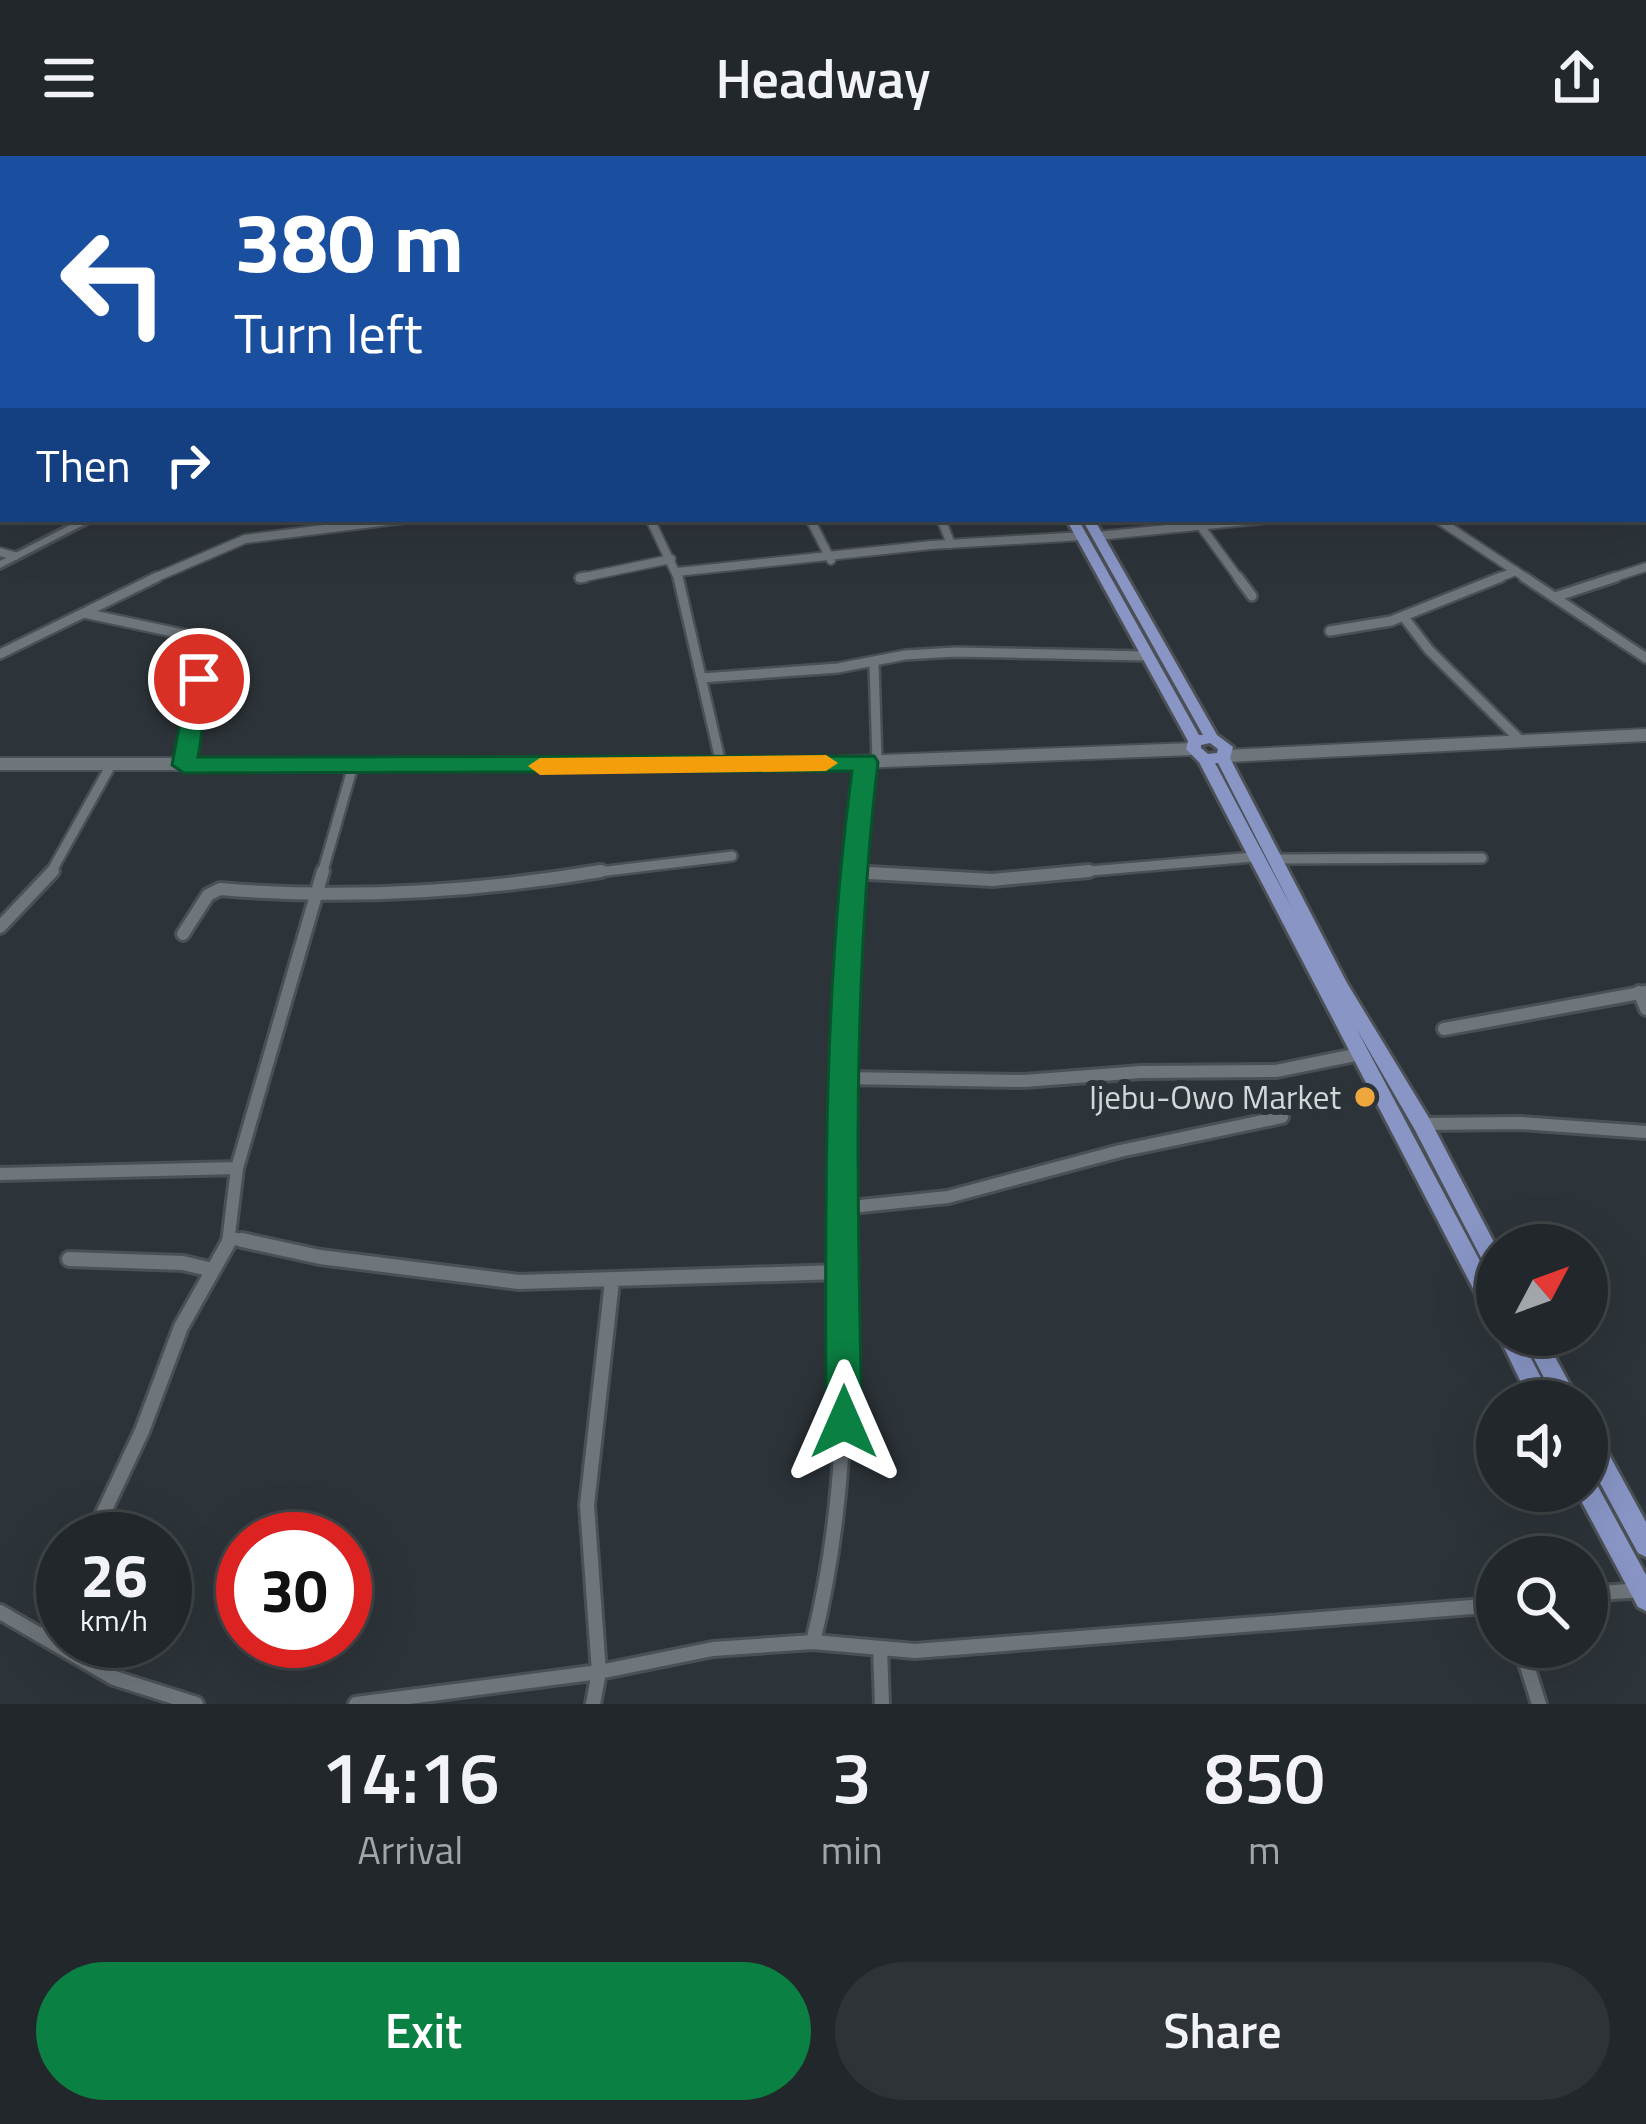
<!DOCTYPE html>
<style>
:root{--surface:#22272b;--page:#2e3337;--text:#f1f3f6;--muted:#a2a5a9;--line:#3f4447;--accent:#0b8043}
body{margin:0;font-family:"Titillium Web",sans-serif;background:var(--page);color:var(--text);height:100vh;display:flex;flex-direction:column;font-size:45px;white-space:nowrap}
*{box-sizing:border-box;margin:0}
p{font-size:39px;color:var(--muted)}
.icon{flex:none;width:66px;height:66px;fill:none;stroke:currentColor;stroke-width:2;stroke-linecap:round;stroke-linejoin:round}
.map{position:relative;height:1548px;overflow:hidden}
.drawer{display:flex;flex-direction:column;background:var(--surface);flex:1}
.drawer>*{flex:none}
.hud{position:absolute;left:0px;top:0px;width:1647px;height:366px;box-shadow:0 12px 48px #0002,0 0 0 3px var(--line);background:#1a4fa0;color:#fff;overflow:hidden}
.needle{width:78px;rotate:49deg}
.buttons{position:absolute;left:1476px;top:1068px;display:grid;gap:24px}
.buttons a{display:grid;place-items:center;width:132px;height:132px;border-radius:50%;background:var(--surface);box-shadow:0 12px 48px #0002,0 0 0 3px var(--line);font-size:60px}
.speed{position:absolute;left:36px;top:1356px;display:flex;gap:24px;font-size:60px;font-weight:700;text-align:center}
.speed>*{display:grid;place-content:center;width:156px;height:156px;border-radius:50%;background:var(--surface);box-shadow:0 12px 48px #0002,0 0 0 3px var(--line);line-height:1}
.speed small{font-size:30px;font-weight:400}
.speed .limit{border:18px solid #d22;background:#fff;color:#111}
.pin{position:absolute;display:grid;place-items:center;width:102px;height:102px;color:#fff;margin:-51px;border:6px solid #fff;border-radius:50%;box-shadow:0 3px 12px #0007}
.me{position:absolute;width:132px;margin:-66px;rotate:0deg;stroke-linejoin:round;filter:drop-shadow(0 0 9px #0008)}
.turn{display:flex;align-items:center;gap:42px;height:252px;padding:0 36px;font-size:54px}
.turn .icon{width:156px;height:156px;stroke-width:2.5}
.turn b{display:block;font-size:84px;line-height:102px}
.then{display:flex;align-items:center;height:114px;padding:0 36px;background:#0003;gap:24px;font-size:45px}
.eta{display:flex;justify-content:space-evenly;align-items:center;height:204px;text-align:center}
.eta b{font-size:72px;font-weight:600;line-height:84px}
.primary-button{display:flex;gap:24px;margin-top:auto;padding:24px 36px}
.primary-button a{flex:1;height:138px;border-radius:72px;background:var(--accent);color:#fff;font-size:48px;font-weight:600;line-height:138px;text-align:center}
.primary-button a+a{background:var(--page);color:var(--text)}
header{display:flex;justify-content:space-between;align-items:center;height:156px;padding:0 36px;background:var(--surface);font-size:54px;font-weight:600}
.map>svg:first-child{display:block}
</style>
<header><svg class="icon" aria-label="menu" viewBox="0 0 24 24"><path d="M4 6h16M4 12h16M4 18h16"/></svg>Headway<svg class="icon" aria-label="share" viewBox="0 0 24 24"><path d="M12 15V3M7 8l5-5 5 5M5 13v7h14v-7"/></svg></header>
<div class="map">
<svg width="1646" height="1548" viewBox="0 0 1646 1548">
<rect width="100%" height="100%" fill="#2d3439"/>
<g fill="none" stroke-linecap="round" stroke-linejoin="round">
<g stroke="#4a5054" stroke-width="9">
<path id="minor-far4" d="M128,0L137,3
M1147,0L1163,3
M1344,0L1349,3
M1604,0L1609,3
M61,3L68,0
M1007,3L1015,0
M1640,3H1646"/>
</g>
<g stroke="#4a5054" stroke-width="12">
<path id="minor-far3" d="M650,363L679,424
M810,363L831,404
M941,363L951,388
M1437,363L1529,424
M1199,368L1240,424
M1098,380L1266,363
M0,396L15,400
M677,416L931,389L1082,380
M580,422L671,403
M150,424L245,383L404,363
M1493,424L1516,415
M1606,424L1646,411"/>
</g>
<g stroke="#4a5054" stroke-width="14">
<path id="minor-far2" d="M678,421L721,608
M1238,421L1252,440
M1524,421L1646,502
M580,422L585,421
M1555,441L1616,421
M84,457L215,485L199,523L184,609
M1403,460L1429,494L1521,585
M1330,475L1391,465L1501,421
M0,498L157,421
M874,507L877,605
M702,522L838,512L905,499L956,496L1146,500
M1275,703L1482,702
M852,716L895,718
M50,718L111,609
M322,718L353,610
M582,718L732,700
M852,718L865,606
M1055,718L1253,701"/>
</g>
<g stroke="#4a5054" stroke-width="18">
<path id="minor-far1" d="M852,716L992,724L1089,715
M0,771L53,715
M183,778L208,739L220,733C348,744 474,736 601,715
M1639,836L1646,853
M1444,873L1646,836
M845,922L1024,925L1141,916L1276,915L1360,898
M1422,968L1520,967L1646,976
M0,1018L237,1012
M841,1052L948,1041L1120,995L1282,961
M231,1082L256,1087
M228,1087L237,1012L323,715
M843,1087L840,970L852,715"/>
</g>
<g stroke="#4a5054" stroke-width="20">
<path id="minor" d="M242,1084L320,1101L519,1126L840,1116
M69,1103L183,1107L213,1114
M91,1383L142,1275L181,1171L230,1084
M1587,1438L1641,1434
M0,1456L114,1522L196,1548
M46,1478L63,1442
M813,1486C847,1349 846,1224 843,1084
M1521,1491L1539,1548
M880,1492L882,1548
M356,1548L599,1516L713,1493L813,1486L915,1495L1497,1449
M593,1548L599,1516L587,1349L612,1125"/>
</g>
<g stroke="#4a5054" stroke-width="10">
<path id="tertiary-far1" d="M1043,3L1047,0"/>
</g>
<g stroke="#4a5054" stroke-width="16">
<path id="tertiary" d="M1226,600L1646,579
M0,608H806L1193,593"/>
</g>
<g stroke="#4a5054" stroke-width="6">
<path id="secondary" d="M82,363H95L0,412V405Z"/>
</g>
<g stroke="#4a5054" stroke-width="6">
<path id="primary" d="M851,0H861L865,3H855Z
M1066,363H1078L1199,579H1203L1082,363H1094L1217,579L1233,591L1230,602L1347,827L1429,962L1497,1092V1121L1490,1119L1415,974L1356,872L1497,1137V1168L1490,1165L1199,606L1186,593L1188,585ZM1210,587L1218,593L1217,597L1208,598L1201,592V589ZM1215,607H1218L1294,756Z
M1498,1179H1519L1553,1245H1530Z
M1522,1179H1543L1579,1245H1556Z
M1587,1270L1595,1273L1646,1366V1401L1638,1397L1587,1303Z
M1587,1322L1595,1325L1646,1419V1455L1638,1451L1579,1341L1577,1335H1587Z"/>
</g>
<use href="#minor-far4" stroke="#6e757b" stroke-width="6"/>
<use href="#minor-far3" stroke="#6e757b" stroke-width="8"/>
<use href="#minor-far2" stroke="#6e757b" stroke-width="9"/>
<use href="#minor-far1" stroke="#6e757b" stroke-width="12"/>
<use href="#minor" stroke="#6e757b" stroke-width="14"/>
<use href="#tertiary-far1" stroke="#6e757b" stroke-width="8"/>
<use href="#tertiary" stroke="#6e757b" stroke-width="12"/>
<use href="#secondary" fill="#6e757b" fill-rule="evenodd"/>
<use href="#primary" fill="#8895c5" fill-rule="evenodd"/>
</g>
<path fill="#0b8043" stroke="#07532c" stroke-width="3" d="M199,516L210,523L198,601L874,600L878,606C852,826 857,1045 862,1266L857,1278L844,1284L831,1278L826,1266C825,1048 823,831 852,615L184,617L172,609L188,523Z"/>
<path fill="#f59e0b" d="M826,599L838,607L826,615L540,619L528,610L540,602Z"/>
<circle fill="#efa73d" stroke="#2d3439" stroke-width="4.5" cx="1365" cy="941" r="12"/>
<g text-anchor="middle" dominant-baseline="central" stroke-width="12" stroke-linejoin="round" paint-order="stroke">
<g font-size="33" fill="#d2d7da" stroke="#2d3439" text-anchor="end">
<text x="1341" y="941">Ijebu-Owo Market</text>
</g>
</g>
</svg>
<div class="buttons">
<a><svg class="needle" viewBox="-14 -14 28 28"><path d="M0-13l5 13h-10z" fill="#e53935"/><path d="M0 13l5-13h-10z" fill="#a2a5a9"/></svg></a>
<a><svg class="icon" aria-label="sound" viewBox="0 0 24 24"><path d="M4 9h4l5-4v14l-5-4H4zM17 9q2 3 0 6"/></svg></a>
<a><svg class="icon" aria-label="search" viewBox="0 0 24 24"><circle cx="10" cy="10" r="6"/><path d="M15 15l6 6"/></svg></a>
</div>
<div class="speed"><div>26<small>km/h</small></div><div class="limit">30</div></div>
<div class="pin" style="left:199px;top:523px;background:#d93025"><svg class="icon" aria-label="arrive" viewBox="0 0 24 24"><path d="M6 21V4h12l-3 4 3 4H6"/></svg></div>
<svg class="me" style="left:844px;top:1266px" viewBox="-20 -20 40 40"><path d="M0-17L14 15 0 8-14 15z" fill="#0b8043" stroke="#fff" stroke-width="4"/></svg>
<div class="hud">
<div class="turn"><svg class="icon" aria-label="left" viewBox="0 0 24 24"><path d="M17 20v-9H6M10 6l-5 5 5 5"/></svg><div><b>380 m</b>Turn left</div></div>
<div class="then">Then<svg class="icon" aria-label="right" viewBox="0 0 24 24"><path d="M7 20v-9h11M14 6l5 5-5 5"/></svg></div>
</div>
</div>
<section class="drawer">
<div class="eta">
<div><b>14:16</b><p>Arrival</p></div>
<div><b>3</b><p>min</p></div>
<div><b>850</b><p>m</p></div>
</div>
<div class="primary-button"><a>Exit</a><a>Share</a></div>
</section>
